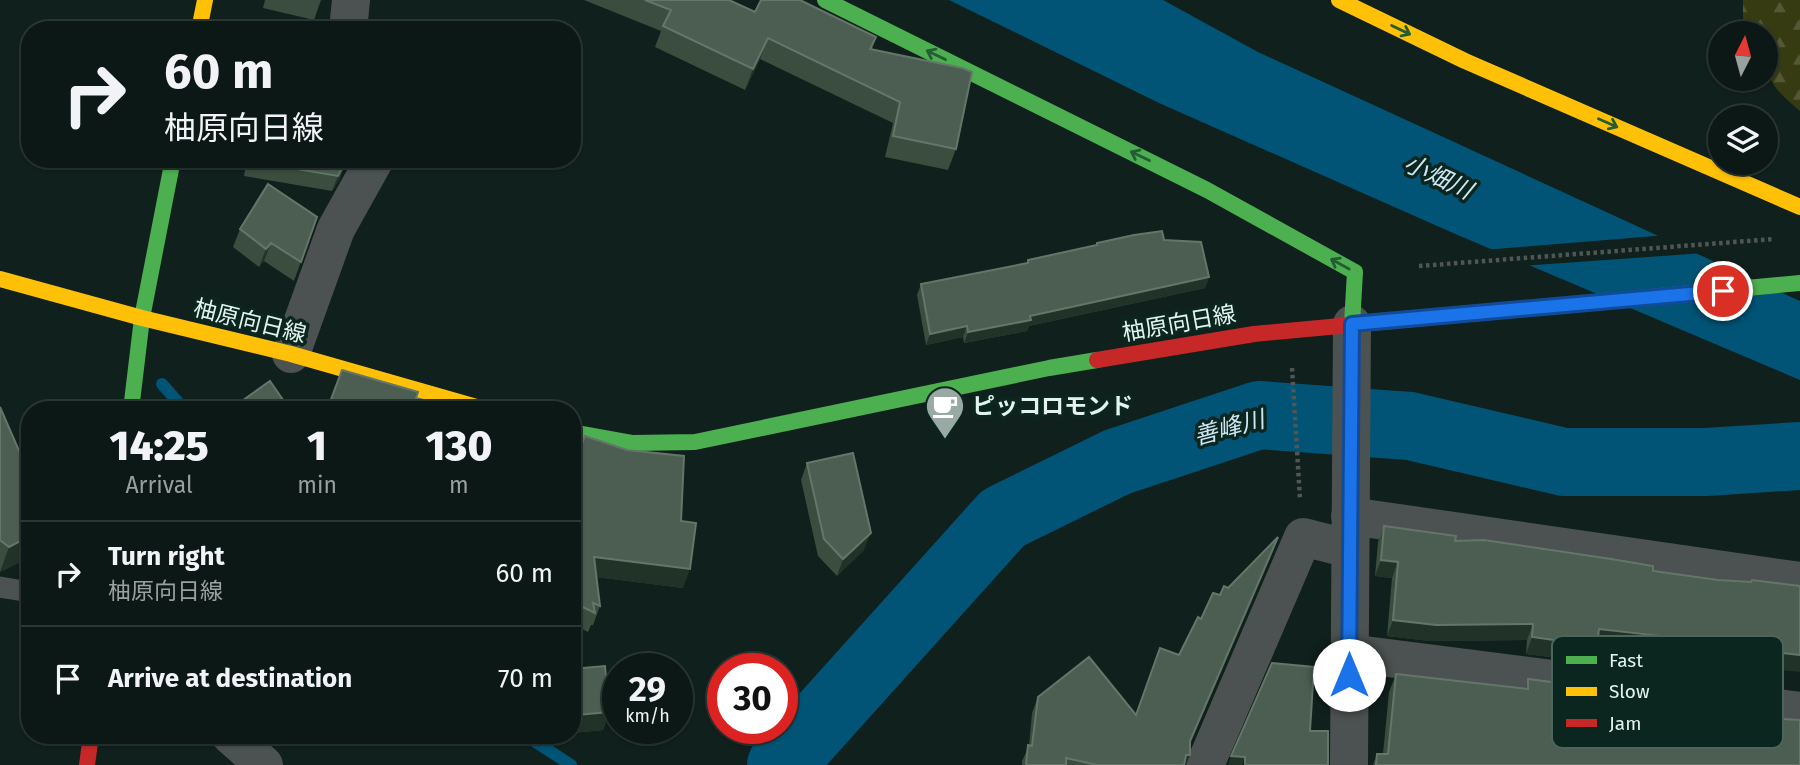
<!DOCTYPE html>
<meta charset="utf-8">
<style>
:root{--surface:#0c1815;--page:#1a2522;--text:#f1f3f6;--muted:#9aa0a0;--line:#2c3734}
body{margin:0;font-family:"Fira Sans","Noto Sans JP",sans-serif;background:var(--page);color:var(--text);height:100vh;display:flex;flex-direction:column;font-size:26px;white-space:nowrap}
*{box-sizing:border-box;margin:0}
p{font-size:23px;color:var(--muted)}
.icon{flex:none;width:38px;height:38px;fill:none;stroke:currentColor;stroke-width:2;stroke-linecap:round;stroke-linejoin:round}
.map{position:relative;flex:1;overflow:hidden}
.sheet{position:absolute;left:21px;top:401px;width:560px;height:343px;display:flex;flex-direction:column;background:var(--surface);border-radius:28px;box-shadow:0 2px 5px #0004,0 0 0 2px var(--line)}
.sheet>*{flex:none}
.top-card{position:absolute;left:21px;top:21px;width:560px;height:147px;border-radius:28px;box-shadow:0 2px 5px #0004,0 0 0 2px var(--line);background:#0c1815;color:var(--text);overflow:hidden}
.needle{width:46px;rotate:6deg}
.controls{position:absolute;left:1708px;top:21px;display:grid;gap:14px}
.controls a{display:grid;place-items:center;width:70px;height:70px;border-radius:50%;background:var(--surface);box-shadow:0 2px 5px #0004,0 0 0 2px var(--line);font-size:35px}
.speed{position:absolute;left:602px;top:653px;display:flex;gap:14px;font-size:35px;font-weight:700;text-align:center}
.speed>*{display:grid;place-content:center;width:91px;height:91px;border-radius:50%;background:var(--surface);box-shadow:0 2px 5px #0004,0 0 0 2px var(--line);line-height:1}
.speed small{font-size:18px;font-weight:400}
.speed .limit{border:10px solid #d22;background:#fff;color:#111}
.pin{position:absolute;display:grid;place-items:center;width:60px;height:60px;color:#fff;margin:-30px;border:4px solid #fff;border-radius:50%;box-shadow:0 2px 7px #0007}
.me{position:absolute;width:77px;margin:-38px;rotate:0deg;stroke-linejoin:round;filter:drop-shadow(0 0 5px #0008)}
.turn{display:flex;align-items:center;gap:24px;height:147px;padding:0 28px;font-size:32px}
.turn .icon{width:91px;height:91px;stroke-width:2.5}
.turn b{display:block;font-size:49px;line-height:60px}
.eta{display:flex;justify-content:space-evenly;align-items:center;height:119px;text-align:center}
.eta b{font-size:42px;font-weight:800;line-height:49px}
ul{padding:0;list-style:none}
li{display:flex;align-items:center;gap:21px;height:105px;padding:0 28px;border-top:2px solid var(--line)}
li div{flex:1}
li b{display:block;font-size:26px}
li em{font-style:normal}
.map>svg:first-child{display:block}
</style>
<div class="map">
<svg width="1800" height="765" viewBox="0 0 1800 765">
<defs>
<pattern id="forest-firs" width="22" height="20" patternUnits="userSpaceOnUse" patternTransform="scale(1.75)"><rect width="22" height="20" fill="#373b11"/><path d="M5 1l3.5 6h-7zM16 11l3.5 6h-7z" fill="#545834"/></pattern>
</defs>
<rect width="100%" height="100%" fill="#10201c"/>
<path fill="url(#forest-firs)" d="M1743,0H1800V111C1766,83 1766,76 1766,33H1743Z"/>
<path fill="#015476" d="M949,0H1163L1258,52L1800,301V380L1453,233L1159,103Z"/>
<path fill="#10201c" d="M1667,235L1704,253L1522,266L1483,250Z"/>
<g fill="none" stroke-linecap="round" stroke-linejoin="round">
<path stroke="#015476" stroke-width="12" d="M162,384L185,410
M525,735L571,765"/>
<path stroke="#015476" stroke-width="68" d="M781,765L1003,518L1117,462L1259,415L1410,426L1564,462H1706L1800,456"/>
<path stroke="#4f5655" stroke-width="4.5" stroke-dasharray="3.5 3.5" stroke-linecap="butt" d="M1419,266L1774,239
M1292,368L1300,499"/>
<path stroke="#4c5251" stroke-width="21" d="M0,587L30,592"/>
<path stroke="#4c5251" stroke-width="38" d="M348,30L351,0
M291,354L336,229L375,159
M1350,516L1800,581
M1349,653L1800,711
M230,735L264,765
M1205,765L1303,537L1350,549
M1349,765L1352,324"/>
<path stroke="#4caf50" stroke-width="16" d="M825,0L1207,190L1355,272L1352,324
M1479,313L1800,283
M131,410L142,318L173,159
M572,432L633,443L695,442L1049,368L1097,360"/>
<path stroke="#ffc107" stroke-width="16" d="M1339,0L1465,61L1800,207
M199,30L205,0
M0,279L142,318L291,354L487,410"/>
<path stroke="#c62828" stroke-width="16" d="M1097,360L1254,334L1479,313
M87,765L91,735"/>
</g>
<path fill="#3a4d3f" d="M265,0H321L314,20L263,8Z
M584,0H729L755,12L876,37L872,50L956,149L948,170L885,157L893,123L760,59L745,90L655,47L661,31Z
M247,159H346L340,178L332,191L244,176Z
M317,217L294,281L264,261L259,267L233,247L240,229Z
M1164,240L1209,277L1205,288L1029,326L1027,331L964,343L963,337L926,345L917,295L921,284L1027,263L1028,260L1096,246L1097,243Z
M0,407L30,557L0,572Z
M807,463L864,550L837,576L818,556L801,480Z
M572,470L681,521L683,588L597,577L600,606L593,625H591L588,632L572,624Z
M1384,526L1455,541L1653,571L1769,669L1768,672L1738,668V666L1673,657V654L1597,646L1591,662L1526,654L1527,640L1430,641L1387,636L1392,578L1375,576L1378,542Z
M1278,537L1190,744V755L1186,765H1022V761L1029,746L1032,713L1038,697L1136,715L1179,655L1201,619L1220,595L1228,588Z
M572,669L609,712L603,730L572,733Z
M1396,674L1525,689L1528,679L1663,718L1718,725L1723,709L1762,718L1800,765H1373L1377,754H1383L1389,692Z"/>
<path fill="#213329" d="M768,38L760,59L745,90L753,69Z
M345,163L340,178L332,191L338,176Z
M271,243L264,261L259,267L266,249Z
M1209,277L1205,288L1029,326L1027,331L964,343L968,332L1030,316Z
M967,326L963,337L926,345L930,334Z
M871,533L864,550L837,576L843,559Z
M30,536V557L0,572L9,547Z
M1278,537L1273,552L1185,756L1190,741Z
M594,557L690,569L683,588L587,576Z
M1381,560L1398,562L1392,578L1375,576Z
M1393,620L1533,624L1527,640L1430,641L1387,636Z
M1599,629L1679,638L1673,654L1597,646L1591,662L1526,654L1532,637Z
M1678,641L1744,649L1738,666L1673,657Z
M1744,652H1774L1800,655V672L1769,669L1768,672L1738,668Z
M609,712L603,730L572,733V728L577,715Z
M1186,755H1190L1186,765H1182Z
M1231,756L1245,757L1242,765H1228Z"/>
<path fill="#4c5e52" stroke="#64766a" stroke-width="2" d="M645,0H729L755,12L761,0H800L876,37L870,49L962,68L972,72L956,149L893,136L900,102L768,38L753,69L663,26L671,10Z
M250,159H346L345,163L338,176L250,161Z
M268,184L317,217L301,262L271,243L266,249L240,229Z
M1162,231L1164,240L1201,242L1209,277L1030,316L1031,320L968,332L967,326L930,334L921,284L1028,263V260L1097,245V243L1134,235Z
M342,370L418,392L416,398L461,410H327Z
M270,381L290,410H229Z
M0,407L30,476V536L9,547L0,540Z
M585,436L627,450L684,456L681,521L696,523L690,569L594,557L600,606L593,603L595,613L572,602V470Z
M853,453L871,533L843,559L824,539L807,463Z
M1384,526L1456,536L1455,541L1484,540L1611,559L1653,566V571L1718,580L1751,582L1752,580L1800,586V655L1774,652V656L1744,652V649L1678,641L1679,638L1599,629L1597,646L1532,637L1533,624L1436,625L1393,620L1398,562L1381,560Z
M1278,537L1190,741V755H1186L1184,765H1097L1066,758V765H1026L1028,745L1032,746L1038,697L1089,657L1136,715L1160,648L1179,655L1198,617L1201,619L1213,593L1220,595L1224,586L1228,588Z
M1272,663L1314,667L1310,731H1328V765H1245V757L1231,756Z
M605,666L609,712L577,715L572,677V669Z
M1396,674L1528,689V679L1666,697L1663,718L1722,725L1723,709L1762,713V718L1800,720V765H1376L1377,754H1388Z"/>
<defs><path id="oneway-shaft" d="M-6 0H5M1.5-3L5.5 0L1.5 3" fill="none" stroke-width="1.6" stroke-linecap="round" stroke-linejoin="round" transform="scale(1.75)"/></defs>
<g stroke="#245d33">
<use href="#oneway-shaft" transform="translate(1401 30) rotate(26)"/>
<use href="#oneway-shaft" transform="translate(936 55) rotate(-154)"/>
<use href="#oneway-shaft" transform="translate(1608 123) rotate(24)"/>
<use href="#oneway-shaft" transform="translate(1140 156) rotate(-154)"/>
<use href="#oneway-shaft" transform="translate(1340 264) rotate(-151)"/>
</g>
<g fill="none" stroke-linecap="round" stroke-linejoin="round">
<g stroke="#114b97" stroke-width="18">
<path id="route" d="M1349,675L1352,324L1723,291"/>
</g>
<use href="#route" stroke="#1a73e8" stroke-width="12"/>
</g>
<defs>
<g id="cafe-pin" transform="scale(2.0125)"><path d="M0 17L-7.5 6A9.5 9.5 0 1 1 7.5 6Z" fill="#99a9a4" stroke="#0a261f"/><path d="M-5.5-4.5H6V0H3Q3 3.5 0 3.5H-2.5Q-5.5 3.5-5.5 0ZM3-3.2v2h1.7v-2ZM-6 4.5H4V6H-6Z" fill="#fff"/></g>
</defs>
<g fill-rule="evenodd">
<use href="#cafe-pin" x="945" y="406"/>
</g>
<g text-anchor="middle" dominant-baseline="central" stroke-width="7" stroke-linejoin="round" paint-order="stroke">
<g font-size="23" fill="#e3f3ee" stroke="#0a261f">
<text transform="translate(250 321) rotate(14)">柚原向日線</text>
<text transform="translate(1179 323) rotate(-10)">柚原向日線</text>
</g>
<g font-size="23" font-weight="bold" fill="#e3f3ee" stroke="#0a261f" text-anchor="start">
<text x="972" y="406">ピッコロモンド</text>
</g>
<g font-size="24" font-style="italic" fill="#d0e6f4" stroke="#0a261f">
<text transform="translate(1438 177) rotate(25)">小畑川</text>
<text transform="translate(1229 428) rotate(-15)">善峰川</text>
</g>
</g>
<rect x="1552" y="636" width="231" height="112" rx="10" fill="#0a261f" stroke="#4b645d" stroke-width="2"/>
<rect x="1566" y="656" width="31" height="8" fill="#4caf50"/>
<rect x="1566" y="687" width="31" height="9" fill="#ffc107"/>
<rect x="1566" y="719" width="31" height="8" fill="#c62828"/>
<g font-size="19" fill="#e3f3ee">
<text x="1609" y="667">Fast</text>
<text x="1609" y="698">Slow</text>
<text x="1609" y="730">Jam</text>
</g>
</svg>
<div class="controls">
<a><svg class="needle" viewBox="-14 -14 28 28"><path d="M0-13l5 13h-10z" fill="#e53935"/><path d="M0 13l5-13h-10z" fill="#9aa0a0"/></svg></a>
<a><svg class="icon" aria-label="layers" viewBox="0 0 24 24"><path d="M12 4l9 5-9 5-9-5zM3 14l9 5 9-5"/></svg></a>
</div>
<div class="speed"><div>29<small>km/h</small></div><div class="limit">30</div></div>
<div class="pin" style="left:1723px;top:291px;background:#d93025"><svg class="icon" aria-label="arrive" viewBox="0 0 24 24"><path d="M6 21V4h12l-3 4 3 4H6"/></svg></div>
<svg class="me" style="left:1349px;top:675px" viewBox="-20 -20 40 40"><circle r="19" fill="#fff"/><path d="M0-13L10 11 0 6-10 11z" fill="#1a73e8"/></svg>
<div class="top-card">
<div class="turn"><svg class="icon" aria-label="right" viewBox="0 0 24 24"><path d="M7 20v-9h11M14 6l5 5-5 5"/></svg><div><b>60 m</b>柚原向日線</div></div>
</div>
<section class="sheet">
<div class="eta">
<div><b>14:25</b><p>Arrival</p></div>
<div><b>1</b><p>min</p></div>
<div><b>130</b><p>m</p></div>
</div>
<ul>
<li><svg class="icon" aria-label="right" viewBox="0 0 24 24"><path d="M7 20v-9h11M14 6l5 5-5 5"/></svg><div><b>Turn right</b><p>柚原向日線</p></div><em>60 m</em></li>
<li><svg class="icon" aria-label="arrive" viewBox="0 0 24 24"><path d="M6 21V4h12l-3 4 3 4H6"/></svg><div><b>Arrive at destination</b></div><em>70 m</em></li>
</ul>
</section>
</div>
